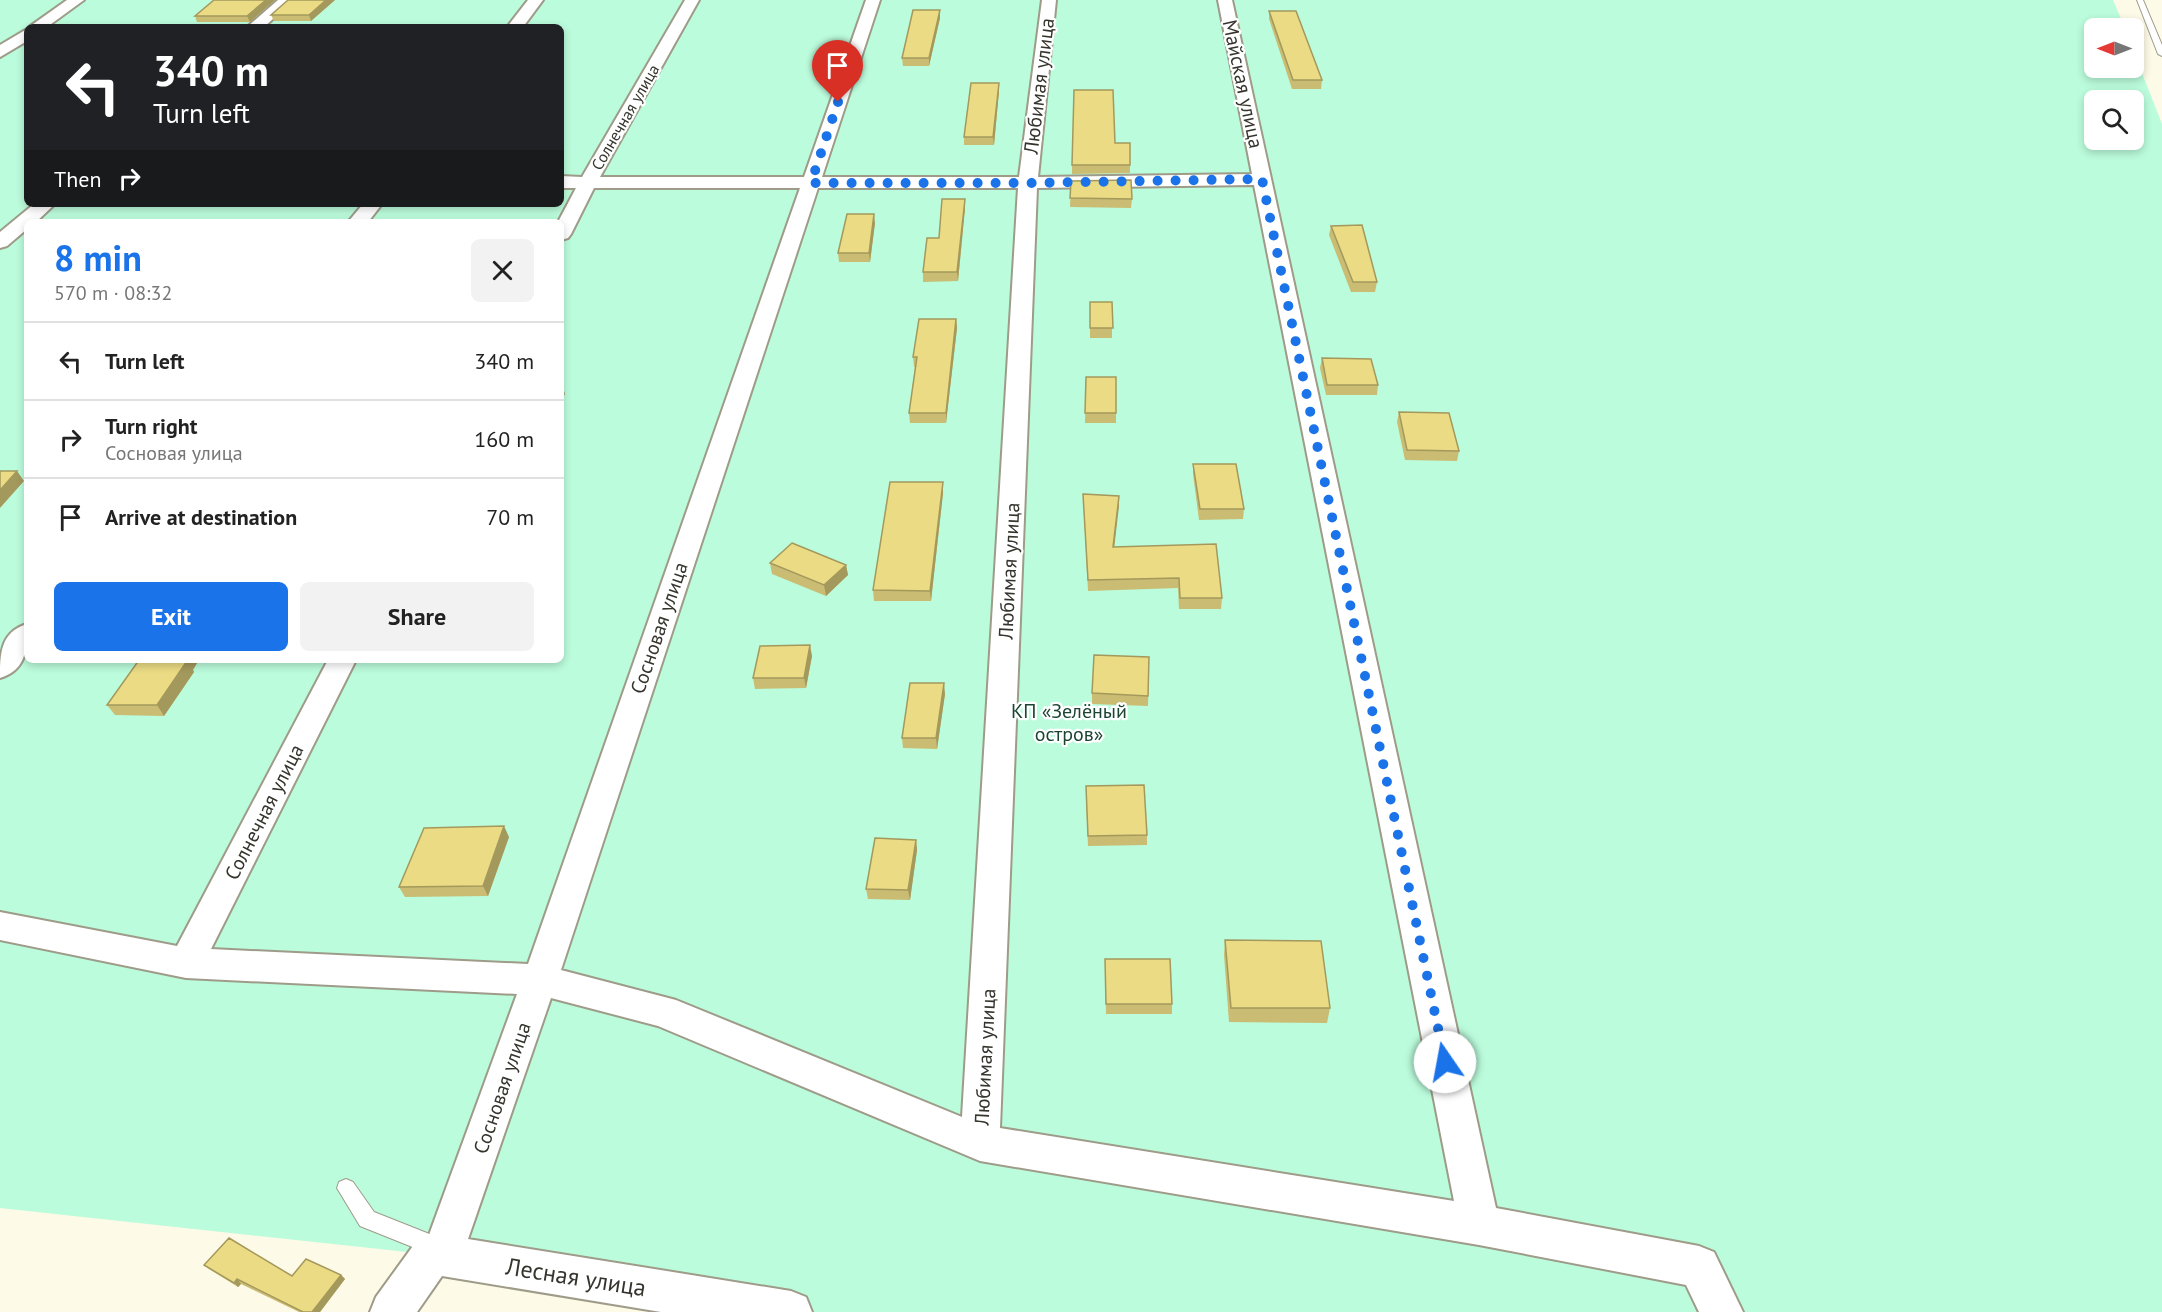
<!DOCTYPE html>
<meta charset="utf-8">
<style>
:root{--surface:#fff;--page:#f2f2f2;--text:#222;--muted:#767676;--line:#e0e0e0;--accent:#1a73e8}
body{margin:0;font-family:"PT Sans",sans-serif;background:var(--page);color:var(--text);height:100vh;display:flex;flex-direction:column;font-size:22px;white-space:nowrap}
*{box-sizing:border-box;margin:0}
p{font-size:20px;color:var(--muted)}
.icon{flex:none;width:33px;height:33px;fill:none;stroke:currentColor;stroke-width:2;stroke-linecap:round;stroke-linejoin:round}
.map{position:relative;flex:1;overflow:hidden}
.drawer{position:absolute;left:24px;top:219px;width:540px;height:444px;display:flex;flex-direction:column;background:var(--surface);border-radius:9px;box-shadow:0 3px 9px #0003}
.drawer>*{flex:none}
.hud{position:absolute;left:24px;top:24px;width:540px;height:183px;border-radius:9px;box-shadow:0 3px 9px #0003;background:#202124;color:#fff;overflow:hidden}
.needle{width:39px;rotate:270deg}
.buttons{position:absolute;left:2084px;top:18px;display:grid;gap:12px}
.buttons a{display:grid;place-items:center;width:60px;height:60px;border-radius:9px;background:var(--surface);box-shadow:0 3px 9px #0003;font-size:30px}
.pin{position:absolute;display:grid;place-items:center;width:51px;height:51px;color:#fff;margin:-62px -26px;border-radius:50% 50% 50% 0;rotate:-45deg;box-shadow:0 0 6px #0007}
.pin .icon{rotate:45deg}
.me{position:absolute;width:66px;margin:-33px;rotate:348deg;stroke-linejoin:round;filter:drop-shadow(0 0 4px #0008)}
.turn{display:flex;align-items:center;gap:21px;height:126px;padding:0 30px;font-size:27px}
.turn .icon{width:78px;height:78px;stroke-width:2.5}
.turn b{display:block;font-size:42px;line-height:51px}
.then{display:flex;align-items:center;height:57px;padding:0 30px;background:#0003;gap:12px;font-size:22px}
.round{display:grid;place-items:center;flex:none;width:63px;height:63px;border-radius:9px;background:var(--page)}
.headline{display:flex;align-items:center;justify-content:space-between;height:102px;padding:0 30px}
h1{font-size:36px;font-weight:700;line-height:45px;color:var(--accent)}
.primary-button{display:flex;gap:12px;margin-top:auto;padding:12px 30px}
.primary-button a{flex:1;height:69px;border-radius:9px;background:var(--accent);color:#fff;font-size:24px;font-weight:700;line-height:69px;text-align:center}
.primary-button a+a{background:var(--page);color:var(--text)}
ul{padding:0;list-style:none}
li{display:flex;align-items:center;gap:18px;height:78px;padding:0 30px;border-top:2px solid var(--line)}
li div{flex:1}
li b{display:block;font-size:22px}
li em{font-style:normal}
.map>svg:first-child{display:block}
</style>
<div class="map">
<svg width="2162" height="1312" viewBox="0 0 2162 1312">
<rect width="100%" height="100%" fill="#fdfae7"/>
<path fill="#bbfcdc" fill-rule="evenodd" d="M0,0H2113L2125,28H2094V68H2133V50L2162,124V1312H778L463,1258L0,1208ZM27,27H561V204H27ZM2094,100H2133V140H2094ZM27,222H561V660H27Z"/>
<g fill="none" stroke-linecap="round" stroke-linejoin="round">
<g stroke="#9e9b89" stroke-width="2">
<path id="lane" d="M2137,0H2143L2162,45V56L2158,54Z
M346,1179L353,1182L374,1212L442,1239L445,1246L442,1253L435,1256L360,1226L337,1188L339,1182Z"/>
</g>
<g stroke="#9e9b89" stroke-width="4">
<path id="street" d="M67,0H84L47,27H29Z
M278,0H294L264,27H247Z
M528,0H543L523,27H507Z
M685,0H699L600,177H804L866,0H880L822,177H1019L1042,0H1056L1038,177L1252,174L1218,0H1232L1496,1208L1699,1246L1714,1252L1743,1312H1699L1686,1285L1479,1245L980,1161L658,1026L551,998L468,1239L791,1291L806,1297L812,1312H661L442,1276L417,1312H370L376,1297L418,1239L429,1235L517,994L186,978L0,940V912L177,946L328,660H356L211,949L528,964L800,188H594L571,234L568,238L561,240V222H558L576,188H561V176L582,177ZM1254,185L1454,1201L1000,1128L1037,188ZM818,188H1018L962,1117L676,1000L561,970Z
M27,29V41L0,57V45Z
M34,204H55L36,222H27V229L7,246L0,248V232Z
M363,204H382L368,222H348Z
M27,624C27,648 27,670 0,678C0,655 0,632 27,624Z"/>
</g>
<use href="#lane" fill="#fff" fill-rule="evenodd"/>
<use href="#street" fill="#fff" fill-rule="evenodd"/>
</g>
<path fill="#cabc72" d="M275,0L250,22H197L195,16Z
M335,0L311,21H274L271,15Z
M1269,11L1322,80L1321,89H1292L1269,19Z
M940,18L929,66H903L902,58Z
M999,91L994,145H964V137Z
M1115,143L1130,165V173L1072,174V165Z
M1071,181L1132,199L1131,208L1070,207Z
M965,199V208L958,281L923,282V272L939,238Z
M875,223L870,262H839L838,253Z
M1331,226L1377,282L1375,292H1351L1329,235Z
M1090,302H1112V338H1090Z
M956,319L957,328L946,423H910L909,413L915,367H914L913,357Z
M1322,358L1378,385L1377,395H1326L1320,368Z
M1086,377H1116V423H1085Z
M1399,412L1459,451L1457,461L1405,460L1397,422Z
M1193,464L1244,509L1243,519L1199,520L1193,474Z
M943,482V493L931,601H874L873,590Z
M1083,494L1119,496L1114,547L1222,598L1221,609H1179L1178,588L1088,591Z
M770,563L846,565L848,575L826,596L772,574Z
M812,656L806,688L755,689L753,678Z
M1149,657L1148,706L1092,704V693Z
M193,670L194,672L164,716L115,715L107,705Z
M945,694L937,749L903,748L902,738Z
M1086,797L1147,835V845L1088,846Z
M509,837L488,896L405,897L399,887Z
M916,840L917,850L910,900L868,899L866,889Z
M1225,940L1330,1008L1327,1023L1229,1022L1224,955Z
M1105,969L1172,1004V1014H1106Z
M204,1265L292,1276L341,1275L345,1279L320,1312H299L241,1284L238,1287L209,1269Z"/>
<path fill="#a4995c" d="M266,0H275L250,22L247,16Z
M326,0H335L311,21L309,15Z
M940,10V18L929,66V58Z
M999,83V91L994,145L993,137Z
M965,199V208L958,281L957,272Z
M874,214L875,223L870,262L869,253Z
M956,319L957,328L946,423V413Z
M562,384L565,394L561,401V386Z
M17,471L24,481L0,508V490Z
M943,482V493L931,601L930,591Z
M1119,496V506L1113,558V547Z
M846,565L848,575L826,596L824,585Z
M810,645L812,656L806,688L804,678Z
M186,660H199L193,670L194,672L164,716L157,705Z
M944,683L945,694L937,749L936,738Z
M504,826L509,837L488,896L483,886Z
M916,840L917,850L910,900L908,890Z
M341,1275L345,1279L320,1312H312Z
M237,1279L241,1284L238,1287L234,1283Z"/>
<path fill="#ebdb84" stroke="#a4995c" stroke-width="1.5" d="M214,0H266L247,16H195Z
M288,0H326L309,15H271Z
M913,10H940L929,58H902Z
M1269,11H1296L1322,80H1293Z
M971,83H999L993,137H964Z
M1074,90H1113L1115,143H1130V165H1072Z
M1131,180L1132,199L1070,198L1071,181Z
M942,199H965L957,272H923L927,238H939Z
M847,214H874L869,253H838Z
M1362,225L1377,282H1353L1331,226Z
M1090,302H1112L1113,328H1090Z
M919,319H956L946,413H909L917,357H913Z
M1322,358L1371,359L1378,385H1327Z
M1086,377H1116V413H1085Z
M1399,412L1449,413L1459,451L1407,450Z
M1193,464H1236L1244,509H1200Z
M0,471H17L0,490Z
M890,482H943L930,591L873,590Z
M1083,494L1119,496L1113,547L1216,544L1222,598H1180L1179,578L1088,580Z
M792,543L846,565L824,585L770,563Z
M810,645L804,678H753L760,646Z
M1094,655L1149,657L1148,696L1092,693Z
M139,660H186L185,661H187L157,705H107Z
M910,683H944L936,738H902Z
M1144,785L1147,835L1088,836L1086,786Z
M504,826L483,886L399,887L424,828Z
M875,838L916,840L908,890L866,889Z
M1225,940L1321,941L1330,1008H1231Z
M1105,959H1170L1172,1004H1106Z
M229,1238L292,1276L306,1259L341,1275L312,1312H303L237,1279L234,1283L204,1265Z"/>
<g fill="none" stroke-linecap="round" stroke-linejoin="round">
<path stroke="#1a73e8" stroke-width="10" stroke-dasharray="0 18" d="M838,102L811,183H1028L1262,179L1445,1062"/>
</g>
<g text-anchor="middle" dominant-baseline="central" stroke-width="4.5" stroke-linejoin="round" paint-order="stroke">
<g font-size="16" fill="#35342d" stroke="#fff">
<text transform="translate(625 117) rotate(-60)">Солнечная улица</text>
</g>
<g font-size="20" fill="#35342d" stroke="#fff">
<text transform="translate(1243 84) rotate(78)">Майская улица</text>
<text transform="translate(1039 86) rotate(-83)">Любимая улица</text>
<text transform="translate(1009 571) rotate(-87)">Любимая улица</text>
<text transform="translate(659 628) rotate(-71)">Сосновая улица</text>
<text transform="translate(264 812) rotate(-63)">Солнечная улица</text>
<text transform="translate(985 1057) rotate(-87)">Любимая улица</text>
<text transform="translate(502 1088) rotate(-71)">Сосновая улица</text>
</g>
<g font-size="20" fill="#1b4432" stroke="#fff">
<text x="1069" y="711">КП «Зелёный<tspan x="1069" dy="23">остров»</tspan></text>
</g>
<g font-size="24" fill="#35342d" stroke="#fff">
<text transform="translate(576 1277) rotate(9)">Лесная улица</text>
</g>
</g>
</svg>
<div class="buttons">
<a><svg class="needle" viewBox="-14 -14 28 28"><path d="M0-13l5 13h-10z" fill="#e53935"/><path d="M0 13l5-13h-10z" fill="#767676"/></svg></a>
<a><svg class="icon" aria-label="search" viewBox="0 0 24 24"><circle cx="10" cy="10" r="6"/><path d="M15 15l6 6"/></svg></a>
</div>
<div class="pin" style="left:838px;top:102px;background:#d93025"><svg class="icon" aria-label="arrive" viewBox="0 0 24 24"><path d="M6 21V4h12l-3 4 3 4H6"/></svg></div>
<svg class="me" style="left:1445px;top:1062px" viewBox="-20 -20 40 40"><circle r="19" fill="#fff"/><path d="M0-13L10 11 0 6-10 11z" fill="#1a73e8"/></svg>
<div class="hud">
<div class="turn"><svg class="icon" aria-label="left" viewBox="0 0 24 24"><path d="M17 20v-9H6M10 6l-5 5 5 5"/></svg><div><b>340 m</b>Turn left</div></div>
<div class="then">Then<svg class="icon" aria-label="right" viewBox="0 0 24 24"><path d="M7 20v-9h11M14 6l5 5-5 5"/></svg></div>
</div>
<section class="drawer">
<div class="headline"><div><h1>8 min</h1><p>570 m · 08:32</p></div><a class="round"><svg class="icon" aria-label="close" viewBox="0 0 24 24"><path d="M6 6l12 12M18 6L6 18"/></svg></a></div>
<ul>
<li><svg class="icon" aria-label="left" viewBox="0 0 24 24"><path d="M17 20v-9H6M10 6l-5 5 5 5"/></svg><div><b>Turn left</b></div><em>340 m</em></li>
<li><svg class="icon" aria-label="right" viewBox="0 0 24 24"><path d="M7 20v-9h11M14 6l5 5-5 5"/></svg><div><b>Turn right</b><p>Сосновая улица</p></div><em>160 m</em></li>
<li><svg class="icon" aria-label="arrive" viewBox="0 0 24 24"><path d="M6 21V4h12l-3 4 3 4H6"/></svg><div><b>Arrive at destination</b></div><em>70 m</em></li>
</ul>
<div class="primary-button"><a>Exit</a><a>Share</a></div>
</section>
</div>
